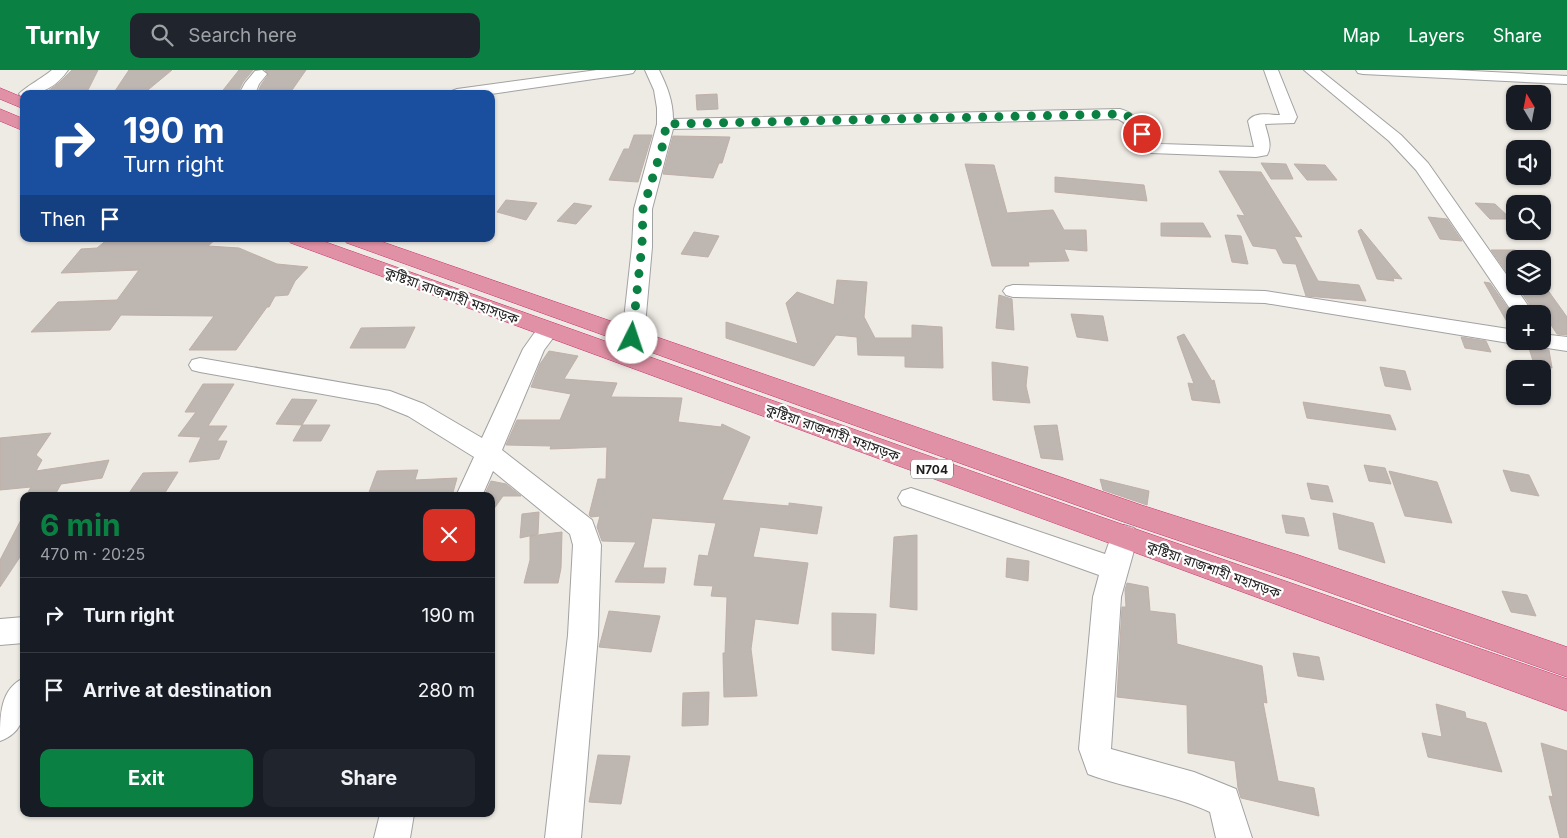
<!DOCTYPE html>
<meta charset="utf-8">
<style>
:root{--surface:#171b24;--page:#20242c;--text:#f1f3f6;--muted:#9ea1a6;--line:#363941;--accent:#0b8043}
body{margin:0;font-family:Inter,"Noto Sans Bengali",sans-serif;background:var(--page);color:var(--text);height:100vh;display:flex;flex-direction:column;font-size:19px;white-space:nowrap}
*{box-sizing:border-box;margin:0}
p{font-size:16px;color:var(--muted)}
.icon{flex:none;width:28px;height:28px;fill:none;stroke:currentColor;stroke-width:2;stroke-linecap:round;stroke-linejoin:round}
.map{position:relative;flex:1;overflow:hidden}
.panel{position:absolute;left:20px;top:422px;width:475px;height:325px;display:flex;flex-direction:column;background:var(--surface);border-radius:10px;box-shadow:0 1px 4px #0004}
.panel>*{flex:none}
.top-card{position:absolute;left:20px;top:20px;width:475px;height:152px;border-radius:10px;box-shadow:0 1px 4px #0004;background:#1a4fa0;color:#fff;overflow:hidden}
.needle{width:32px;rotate:350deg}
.fabs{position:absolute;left:1506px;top:15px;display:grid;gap:10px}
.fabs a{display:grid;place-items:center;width:45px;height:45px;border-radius:10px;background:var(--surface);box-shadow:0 1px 4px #0004;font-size:25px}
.pin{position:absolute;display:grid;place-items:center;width:42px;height:42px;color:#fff;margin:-21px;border:2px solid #fff;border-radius:50%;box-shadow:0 1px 5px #0007}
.me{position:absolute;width:55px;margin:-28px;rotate:4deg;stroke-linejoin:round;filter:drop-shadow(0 0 4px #0008)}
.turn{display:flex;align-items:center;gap:18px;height:105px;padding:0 20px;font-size:22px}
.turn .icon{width:65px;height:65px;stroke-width:2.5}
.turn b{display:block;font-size:35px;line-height:42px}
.then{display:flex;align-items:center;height:48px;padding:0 20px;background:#0003;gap:10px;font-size:19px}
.round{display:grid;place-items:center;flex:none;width:52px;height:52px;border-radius:10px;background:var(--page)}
.summary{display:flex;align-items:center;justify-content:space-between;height:85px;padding:0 20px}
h1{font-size:30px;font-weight:700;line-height:38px;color:var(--accent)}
.button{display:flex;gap:10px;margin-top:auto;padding:10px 20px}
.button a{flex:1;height:58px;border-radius:10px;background:var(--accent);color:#fff;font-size:20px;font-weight:700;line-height:58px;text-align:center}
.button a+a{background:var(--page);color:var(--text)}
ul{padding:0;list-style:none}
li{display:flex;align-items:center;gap:15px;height:75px;padding:0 20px;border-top:1px solid var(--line)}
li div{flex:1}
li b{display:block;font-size:19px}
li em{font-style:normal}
header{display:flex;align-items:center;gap:30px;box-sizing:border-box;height:70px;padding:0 25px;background:var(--accent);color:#fff}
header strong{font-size:24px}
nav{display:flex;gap:28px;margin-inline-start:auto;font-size:18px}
.search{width:350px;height:45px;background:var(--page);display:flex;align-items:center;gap:12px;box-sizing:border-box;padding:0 18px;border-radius:10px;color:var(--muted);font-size:19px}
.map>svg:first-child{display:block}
</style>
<header>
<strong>Turnly</strong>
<div class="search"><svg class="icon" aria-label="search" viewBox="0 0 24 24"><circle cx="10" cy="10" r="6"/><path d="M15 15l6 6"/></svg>Search here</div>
<nav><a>Map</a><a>Layers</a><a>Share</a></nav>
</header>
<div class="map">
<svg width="1567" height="768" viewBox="0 0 1567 768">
<rect width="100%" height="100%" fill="#eeeae4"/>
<path fill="#beb6b1" stroke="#bfb0a8" d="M72,0H98L86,24H44L60,12Z
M129,0H172L143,24H113Z
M239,0H253L243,12L237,24H220Z
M265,0H306L290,23L257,24L261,15L268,5Z
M717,24L718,39L697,40L696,25Z
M634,65H652L638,112L609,110L624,79H629Z
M673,66L730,67L722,93H719L713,108L663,104Z
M1261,93L1286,94L1293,109H1271Z
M965,94L994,95L1007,143L1053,140L1064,160H1086L1087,181L1064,179L1069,191L1028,192L1029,196H992Z
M1294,94L1325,95L1337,110H1307Z
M1219,101L1261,102L1302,167L1294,166L1318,211L1359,215L1366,231L1306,226L1296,194L1283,193L1276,179L1253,176L1237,145L1245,146Z
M1055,107L1144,115L1147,131L1055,122Z
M506,130L537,133L526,150L497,142Z
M574,133L592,136L576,154L557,151Z
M1475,133L1495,134L1511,149H1490Z
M1428,147L1447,149L1462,171L1440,169Z
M1161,153H1203L1211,167L1161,166Z
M1361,159L1402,209L1393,208L1394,211L1377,209L1358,161Z
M694,162L719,166L708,187L681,184Z
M1225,165L1241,166L1248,194L1232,192Z
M108,169H216L208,176L239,178L277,194L308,197L295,211L288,225L275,226L269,237H267L236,280H189L214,246L121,245L110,260L31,262L58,232L117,230L139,200L61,203L81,179L97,178Z
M1491,180H1515V214Z
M837,210L867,212L864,247L875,268H912V255L942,257L943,298L905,297V286L858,285L857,267L836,265L814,296L726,268V252L798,274L786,233L797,222L834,235Z
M1484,212L1490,213L1515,248V258L1510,257Z
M1517,216L1547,219L1567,247V265L1557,264L1544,244H1536Z
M999,225L1012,229L1014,260L996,258Z
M1071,244L1103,246L1108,271L1077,267Z
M415,257L405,278H350L361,258Z
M1184,264L1212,311L1214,310L1220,333L1192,330L1188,313L1194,314L1177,267Z
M1461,267L1486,271L1491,282L1465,278Z
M1528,275L1534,278L1549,280L1552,298L1534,294Z
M549,281L578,286L564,309L617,313L611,327L682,328L678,352L721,357L722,354L750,367L722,430L789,436V433L822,437L817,464L760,457L753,487L808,493L798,554L755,549L751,579L757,626L724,627L723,583H725L727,527L711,526L713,516L694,515L699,485L708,486L716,453L652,448L643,498H666L664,513L615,512L636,472L602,471L597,457L600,446L591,447L589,445L598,409H606L607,377L550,379L551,376L506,375L517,350H560L571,324L531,317L540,294Z
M992,292L1028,297L1026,316L1030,333L993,330Z
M1380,297L1405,301L1411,320L1385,316Z
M203,314H234L208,356H227L217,371H227L219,389L189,392L201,367L178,366L196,342H185Z
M292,329L317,330L302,355H330L321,371H293L302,355L276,354Z
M1303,332L1390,345L1396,360L1307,348Z
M1057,355L1063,390L1041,388L1034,356Z
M51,363L36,385L42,390L36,401L109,390L102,408L61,414L55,425L48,426H26L31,417L0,420V368Z
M1364,395L1385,398L1391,414L1369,411Z
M418,400L415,410L457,408L452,426H415L416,424L368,425L377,401Z
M1503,400L1529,405L1539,426L1511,421Z
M1389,401L1437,412L1452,453L1405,446Z
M178,402L163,426H127L143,403Z
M1100,409L1149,421L1147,435L1103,420Z
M491,411L506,414L521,426H503L491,443V426H484Z
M1307,413L1328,416L1333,432L1311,429Z
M539,442L538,464L520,468L522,444Z
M1333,443L1373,453L1385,493L1339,479Z
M24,444V481L0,517V490Z
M1282,445L1304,448L1309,466L1286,463Z
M562,462L561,498L558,513H524L530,490V466Z
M917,465V540L890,537L894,467Z
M1007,488L1029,491L1028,511L1006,507Z
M1127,513L1148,517L1150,541L1175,544L1177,574L1262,596L1267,633L1263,632L1278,711L1314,718L1319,746L1241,728L1238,718L1235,691L1188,683L1187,635L1117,627L1122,537H1126L1125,520Z
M1502,521L1527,525L1536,546L1511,542Z
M609,541L660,546L651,582L599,577Z
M832,543L876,544L874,584L832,580Z
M1293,583L1319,587L1324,610L1298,606Z
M709,622L708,655L682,656L683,623Z
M1436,634L1465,642L1466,648L1486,653L1502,702L1428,687L1422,663L1442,667Z
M1541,673L1567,681V768H1560L1549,726L1553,727Z
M598,685L630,686L621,734L589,732Z"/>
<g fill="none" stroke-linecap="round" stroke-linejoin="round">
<g stroke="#a2a2a2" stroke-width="2">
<path id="minor" d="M52,0H68C57,16 43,24 24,24V28L22,27L19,24C24,18 44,7 52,0Z
M262,0L267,4L259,14L255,24H239L245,13L255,1Z
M597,0H635L633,3L628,4L491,24H450L452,21L457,19Z
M645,0H659C667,16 673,31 673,49L1120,39C1143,45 1143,64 1161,74L1254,77L1248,51C1255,41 1270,45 1280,45L1264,0H1278L1297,47L1294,53L1265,54C1267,64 1273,75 1267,85L1256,87L1151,83C1137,74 1133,56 1118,49L673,59L652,139V177L644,267L641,272L633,274L625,272L622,267L632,177L634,139L657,54V38L654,20Z
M1304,0H1320L1401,65L1428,93L1534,244H1515V246L1416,100L1389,71Z
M1356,0H1453L1567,6V14L1363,4L1358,3Z
M1013,215L1265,221L1515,260V271H1523L1515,274L1265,233L1013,227L1006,225L1003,221L1006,217Z
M548,253L556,255L559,260L544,280L502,380L592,450L601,475L598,565L581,768H545L568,565L573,475L570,464L493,401L482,426H456L474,387L408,346L378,334L200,302L192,300L189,295L192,290L200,288L390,321L424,334L482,368L523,279L540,255Z
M1542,264L1567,267V281L1534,276L1531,271H1542Z
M911,418L1105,484L1114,458L1124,455L1134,458L1138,466L1121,527L1111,679L1194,702L1236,719L1252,768H1216L1210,742C1171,724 1128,719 1088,704L1079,679L1093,527L1099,505L902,435L898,428L902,421Z
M24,547V573L0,575V549Z
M24,608C24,634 30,660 0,671C0,645 0,619 24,608Z
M380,744H414L410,768H374Z"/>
</g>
<g stroke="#ce2f70" stroke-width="1">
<path id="highway" d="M0,18L24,28V39L0,29Z
M0,39L24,49V61L0,51Z
M287,169H317L1101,447L1567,609V641L291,173Z
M343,169H374L1141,435L1298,485L1567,577V607L1289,508L1121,451L347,173Z"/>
</g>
<use href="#minor" fill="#fff" fill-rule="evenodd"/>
<use href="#highway" fill="#e191a5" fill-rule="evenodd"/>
</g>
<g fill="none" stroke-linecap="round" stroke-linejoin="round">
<path stroke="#0b8043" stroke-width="9" stroke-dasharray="0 16.2" d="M632,268L642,175L643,139L664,71L666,54L1120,44L1130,47L1142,64"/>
</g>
<g text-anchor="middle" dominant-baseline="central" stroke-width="4.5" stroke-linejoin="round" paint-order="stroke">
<rect fill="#fff" stroke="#626262" stroke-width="1" x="911" y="389.5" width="42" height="19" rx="4"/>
<g font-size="12" font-weight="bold" fill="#1e1e1e">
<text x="932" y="399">N704</text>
</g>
<g font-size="14" fill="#1e1e1e" stroke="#fff">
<text transform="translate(452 225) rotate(20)">কুষ্টিয়া রাজশাহী মহাসড়ক</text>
<text transform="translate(833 362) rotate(20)">কুষ্টিয়া রাজশাহী মহাসড়ক</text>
<text transform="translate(1214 499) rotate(20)">কুষ্টিয়া রাজশাহী মহাসড়ক</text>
</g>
</g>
</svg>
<div class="fabs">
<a><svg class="needle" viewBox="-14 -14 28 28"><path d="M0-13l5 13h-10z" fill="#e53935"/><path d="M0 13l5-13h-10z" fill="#9ea1a6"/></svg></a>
<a><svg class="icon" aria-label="sound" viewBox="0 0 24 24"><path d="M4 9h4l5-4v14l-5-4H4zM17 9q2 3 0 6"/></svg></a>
<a><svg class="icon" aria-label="search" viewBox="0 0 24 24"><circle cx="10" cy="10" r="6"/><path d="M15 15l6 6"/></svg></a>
<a><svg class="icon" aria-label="layers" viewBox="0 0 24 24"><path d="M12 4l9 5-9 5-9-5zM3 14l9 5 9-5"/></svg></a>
<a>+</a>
<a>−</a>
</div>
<div class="pin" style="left:1142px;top:64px;background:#d93025"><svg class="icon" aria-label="arrive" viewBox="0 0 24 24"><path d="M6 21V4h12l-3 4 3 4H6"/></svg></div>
<svg class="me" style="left:632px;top:268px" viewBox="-20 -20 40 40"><circle r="19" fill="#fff"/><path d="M0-13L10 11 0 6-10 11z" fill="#0b8043"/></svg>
<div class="top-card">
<div class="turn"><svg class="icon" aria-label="right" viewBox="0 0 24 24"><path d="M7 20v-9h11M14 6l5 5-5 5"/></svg><div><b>190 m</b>Turn right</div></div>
<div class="then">Then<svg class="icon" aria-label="arrive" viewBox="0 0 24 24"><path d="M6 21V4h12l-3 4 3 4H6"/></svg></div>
</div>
<section class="panel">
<div class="summary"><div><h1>6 min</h1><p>470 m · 20:25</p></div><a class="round" style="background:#d93025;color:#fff"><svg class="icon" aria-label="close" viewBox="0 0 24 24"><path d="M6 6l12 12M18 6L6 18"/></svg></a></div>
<ul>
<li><svg class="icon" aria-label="right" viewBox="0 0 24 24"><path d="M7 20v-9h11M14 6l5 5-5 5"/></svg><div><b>Turn right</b></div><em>190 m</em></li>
<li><svg class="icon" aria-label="arrive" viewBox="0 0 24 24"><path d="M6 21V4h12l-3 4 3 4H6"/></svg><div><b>Arrive at destination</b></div><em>280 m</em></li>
</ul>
<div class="button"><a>Exit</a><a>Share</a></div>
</section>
</div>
